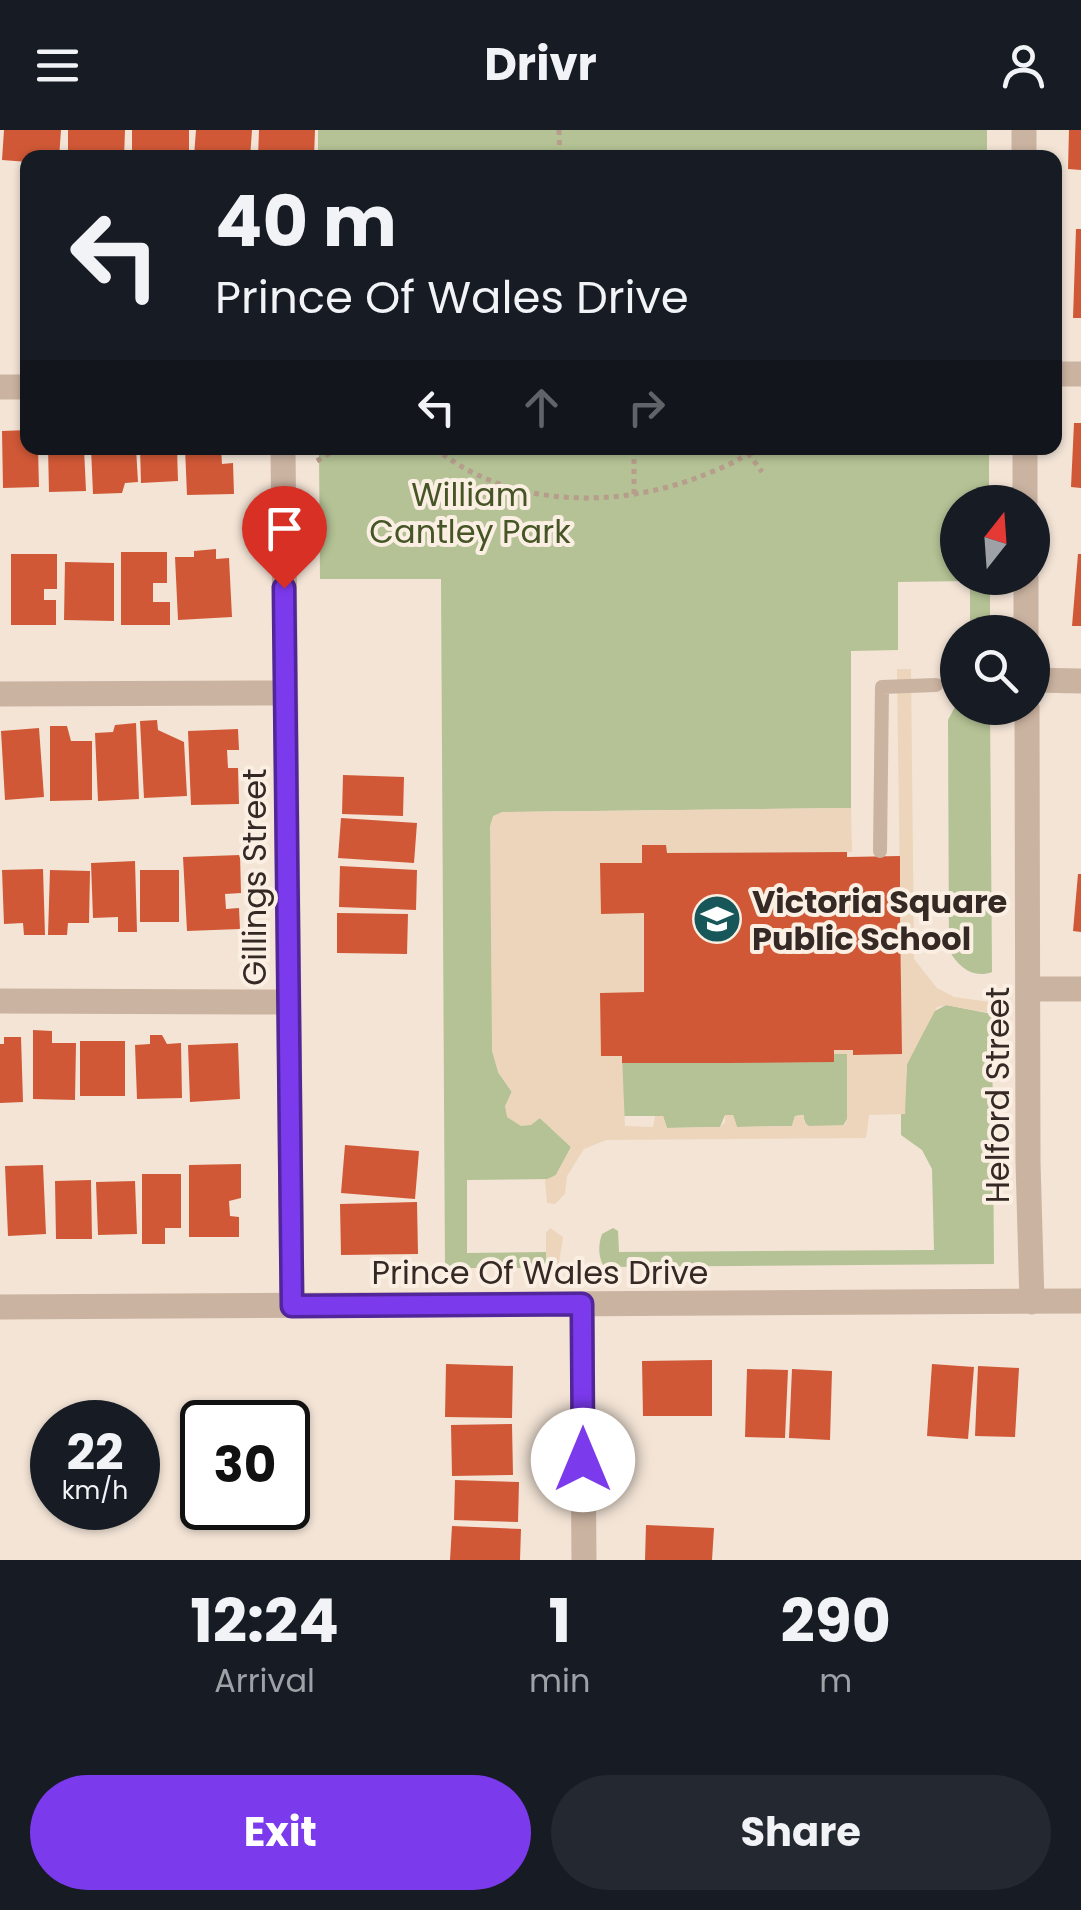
<!DOCTYPE html>
<style>
:root{--surface:#171b24;--page:#242831;--text:#f1f3f6;--muted:#9ea1a6;--accent:#7c3aed}
body{margin:0;font-family:Poppins,sans-serif;background:var(--page);color:var(--text);height:100vh;display:flex;flex-direction:column;font-size:38px;white-space:nowrap}
*{box-sizing:border-box;margin:0}
p{font-size:32px;color:var(--muted)}
.icon{flex:none;width:55px;height:55px;fill:none;stroke:currentColor;stroke-width:2;stroke-linecap:round;stroke-linejoin:round}
.map{position:relative;height:1430px;overflow:hidden}
.sheet{display:flex;flex-direction:column;background:var(--surface);flex:1}
.sheet>*{flex:none}
.banner{position:absolute;left:20px;top:20px;width:1042px;height:305px;border-radius:20px;box-shadow:0 2px 8px #0004;background:#171b24;color:var(--text);overflow:hidden}
.needle{width:65px;rotate:17deg}
.controls{position:absolute;left:940px;top:355px;display:grid;gap:20px}
.controls a{display:grid;place-items:center;width:110px;height:110px;border-radius:50%;background:var(--surface);box-shadow:0 2px 8px #0004;font-size:50px}
.speed{position:absolute;left:30px;top:1270px;display:flex;gap:20px;font-size:50px;font-weight:700;text-align:center}
.speed>*{display:grid;place-content:center;width:130px;height:130px;border-radius:50%;background:var(--surface);box-shadow:0 2px 8px #0004;line-height:1}
.speed small{font-size:25px;font-weight:400}
.speed .limit{border:5px solid #111;border-radius:15px;background:#fff;color:#111}
.pin{position:absolute;display:grid;place-items:center;width:85px;height:85px;color:#fff;margin:-102px -42px;border-radius:50% 50% 50% 0;rotate:-45deg;box-shadow:0 0 10px #0007}
.pin .icon{rotate:45deg}
.me{position:absolute;width:110px;margin:-55px;rotate:0deg;stroke-linejoin:round;filter:drop-shadow(0 0 8px #0008)}
.turn{display:flex;align-items:center;gap:35px;height:210px;padding:0 30px;font-size:45px}
.turn .icon{width:130px;height:130px;stroke-width:2.5}
.turn b{display:block;font-size:70px;line-height:85px}
.lanes{display:flex;align-items:center;height:95px;padding:0 30px;background:#0003;justify-content:center;gap:50px;direction:ltr}
.lanes .off{opacity:.35}
.eta{display:flex;justify-content:space-evenly;align-items:center;height:170px;text-align:center}
.eta b{font-size:60px;font-weight:700;line-height:70px}
.primary-button{display:flex;gap:20px;margin-top:auto;padding:20px 30px}
.primary-button a{flex:1;height:115px;border-radius:60px;background:var(--accent);color:#fff;font-size:40px;font-weight:700;line-height:115px;text-align:center}
.primary-button a+a{background:var(--page);color:var(--text)}
header{display:flex;justify-content:space-between;align-items:center;height:130px;padding:0 30px;background:var(--surface);font-size:45px;font-weight:700}
.map>svg:first-child{display:block}
</style>
<header><svg class="icon" aria-label="menu" viewBox="0 0 24 24"><path d="M4 6h16M4 12h16M4 18h16"/></svg>Drivr<svg class="icon" aria-label="person" viewBox="0 0 24 24"><circle cx="12" cy="8" r="4"/><path d="M4 21q1-7 8-7t8 7"/></svg></header>
<div class="map">
<svg width="1081" height="1430" viewBox="0 0 1081 1430">
<rect width="100%" height="100%" fill="#f3e4d6"/>
<path fill="#b4c295" d="M318,0H987V27L318,28Z
M319,318H989V372H958V448H990V502H970V451L898,452V520L851,521V678L502,682L498,942L512,962L571,1017L556,1045L550,1049L467,1050V1123L546,1122V1138H445L441,449H320Z
M957,573L958,578H990L992,842C973,849 958,837 949,820L948,590Z
M946,875L992,884L994,1134L604,1137C598,1126 598,1116 602,1104L613,1098L618,1101L619,1122L934,1120L932,1039L922,1020L901,1005V984H904L907,934L933,882Z
M847,923V989L843,996H809L806,995L803,985L795,986L792,996L737,997L733,985H725L720,997L667,998L663,986H623L622,933L833,932L834,924Z"/>
<path fill="#ecd5bb" d="M897,539H911L914,829L937,858L954,867L990,872L995,884L946,875L937,877L907,934L905,984L869,985L866,1008L606,1010L584,1019L567,1046L565,1064L555,1074L547,1073L545,1050L556,1045L571,1017L540,988L531,995L521,996L507,987L505,976L512,961L498,942L492,921L490,696L493,686L502,682L851,678L852,722L667,723L643,715L642,733L601,784L644,783V862L601,864V925L622,926L625,996L653,997L655,986H663L667,998L720,997L725,992V985H733L737,997L792,996L795,986L804,985V992L809,996L845,995L847,989V924H834V920H853L854,925L902,924L900,786L905,785V763H900Z
M550,1098L563,1107L558,1140H546V1103Z"/>
<path fill="#d05836" d="M4,0H61L59,28H28V32L2,30Z
M68,0H125L124,28H68Z
M132,0H189V27H132Z
M196,0H252L250,28L194,26Z
M259,0H315L314,28H258Z
M1069,0H1081V40L1068,39Z
M1076,99H1081V188H1073Z
M1074,293H1081V358L1071,357Z
M28,300V318H38L39,357L3,358L2,301Z
M48,318H84L86,361L49,362Z
M91,318H136L138,352L125,353L122,363L93,364Z
M140,318H177L178,351L141,353Z
M185,318H221L222,334L233,333L234,364L187,365Z
M216,419V429L229,428L232,487L178,490L175,427H194V421Z
M121,422H167V453H153V472H170V495H121Z
M11,424H57V459H44V470H56V495H11Z
M1078,424H1081V496H1072Z
M65,432L114,433V491L64,490Z
M157,590L158,600L184,612L187,666L144,668L140,591Z
M136,593L139,669L98,671L95,603L113,602L115,595Z
M50,596H67L71,611H92V670L50,671Z
M39,598L44,667L5,670L1,601Z
M238,599L239,620H227L228,638H238L239,674L191,675L188,601Z
M343,645L404,647L403,686L342,684Z
M341,688L417,693L414,733L338,728Z
M642,715H666L667,723L847,722V727L900,726V763H905V786H900L902,924L853,925V920H834V932L727,933H622V926H601L600,863L644,862V783L601,784L600,733H642Z
M240,725L241,763L225,764L226,779L239,778L240,799L187,801L183,727Z
M135,731L137,802H118V787L93,788L91,733Z
M340,736L417,740L416,780L339,777Z
M43,739L45,805H24L23,793L4,794L2,740Z
M50,740L90,741L89,793H68L67,805H48Z
M140,740H179V792H140Z
M1078,744H1081V802L1073,801Z
M337,783L408,784L407,824L337,823Z
M33,900L52,901V913H76L75,970L33,969Z
M150,905H162L167,914L181,913L182,968L137,969L135,915L150,914Z
M4,907H21L23,972L0,973V914H4Z
M80,911H125V966H80Z
M238,913L240,969L190,972L188,915Z
M345,1015L419,1021L415,1069L341,1063Z
M241,1034V1068L229,1071L230,1086L239,1087V1107H189V1035Z
M43,1035L46,1104L8,1106L5,1036Z
M142,1044H181V1098H165V1114H142Z
M91,1050L92,1109H56L55,1051Z
M135,1051L137,1104L98,1105L96,1052Z
M417,1072L418,1124L341,1125L340,1074Z
M712,1230V1286H643L642,1231Z
M446,1234L513,1236L512,1288L445,1287Z
M932,1234L974,1237L968,1309L927,1306Z
M978,1236L1019,1238L1015,1307L975,1306Z
M747,1239L788,1240L785,1308L745,1307Z
M792,1239L832,1241L830,1310L789,1308Z
M512,1294L513,1345L452,1346L451,1295Z
M455,1350L519,1352L518,1392L454,1390Z
M646,1395L714,1398L712,1430H645Z
M452,1396L521,1399L520,1430H450Z"/>
<g fill="none" stroke-linecap="round" stroke-linejoin="round">
<path stroke="#b79d8b" stroke-width="5" stroke-dasharray="5 5" stroke-linecap="butt" d="M559,0L560,28
M435,318C508,378 614,379 699,347C716,340 742,331 753,318
M748,323L762,342
M317,331L338,318
M634,364V318"/>
<path stroke="#cbb3a1" stroke-width="14" d="M880,721L882,557L936,555"/>
<path stroke="#cbb3a1" stroke-width="25" d="M1024,0V28
M1055,244H1081
M0,257H28
M283,318L292,1175
M1025,318V372
M1026,448V502
M1032,550L1081,551
M0,564L285,563
M1027,578L1028,1032L1032,1172
M1029,859H1081
M0,871L287,872
M582,1174L584,1430
M0,1177L1081,1171"/>
</g>
<g fill="none" stroke-linecap="round" stroke-linejoin="round">
<g stroke="#51269a" stroke-width="25">
<path id="route" d="M284,458L292,1176L582,1174L583,1330"/>
</g>
<use href="#route" stroke="#7c3aed" stroke-width="18"/>
</g>
<defs>
<g id="school-disc" transform="scale(2.5)"><circle r="9.5" fill="#175759" stroke="#faefe2"/><path d="M0-5L7-2L0 1L-7-2ZM-4 1L0 2.5L4 1V4Q0 6-4 4Z" fill="#fff"/></g>
</defs>
<g fill-rule="evenodd">
<use href="#school-disc" x="717" y="789"/>
</g>
<g text-anchor="middle" dominant-baseline="central" stroke-width="8" stroke-linejoin="round" paint-order="stroke">
<g font-size="32" fill="#455526" stroke="#faefe2">
<text x="470" y="364">William<tspan x="470" dy="37">Cantley Park</tspan></text>
</g>
<g font-size="32" fill="#352925" stroke="#faefe2">
<text transform="translate(254 747) rotate(-90)">Gillings Street</text>
<text transform="translate(997 965) rotate(-90)">Helford Street</text>
<text x="540" y="1142">Prince Of Wales Drive</text>
</g>
<g font-size="32" font-weight="bold" fill="#352925" stroke="#faefe2" text-anchor="start">
<text x="752" y="771">Victoria Square<tspan x="752" dy="37">Public School</tspan></text>
</g>
</g>
</svg>
<div class="controls">
<a><svg class="needle" viewBox="-14 -14 28 28"><path d="M0-13l5 13h-10z" fill="#e53935"/><path d="M0 13l5-13h-10z" fill="#9ea1a6"/></svg></a>
<a><svg class="icon" aria-label="search" viewBox="0 0 24 24"><circle cx="10" cy="10" r="6"/><path d="M15 15l6 6"/></svg></a>
</div>
<div class="speed"><div>22<small>km/h</small></div><div class="limit">30</div></div>
<div class="pin" style="left:284px;top:458px;background:#d93025"><svg class="icon" aria-label="arrive" viewBox="0 0 24 24"><path d="M6 21V4h12l-3 4 3 4H6"/></svg></div>
<svg class="me" style="left:583px;top:1330px" viewBox="-20 -20 40 40"><circle r="19" fill="#fff"/><path d="M0-13L10 11 0 6-10 11z" fill="#7c3aed"/></svg>
<div class="banner">
<div class="turn"><svg class="icon" aria-label="left" viewBox="0 0 24 24"><path d="M17 20v-9H6M10 6l-5 5 5 5"/></svg><div><b>40 m</b>Prince Of Wales Drive</div></div>
<div class="lanes"><svg class="icon" aria-label="left" viewBox="0 0 24 24"><path d="M17 20v-9H6M10 6l-5 5 5 5"/></svg><svg class="icon off" aria-label="ahead" viewBox="0 0 24 24"><path d="M12 20V5M6 11l6-6 6 6"/></svg><svg class="icon off" aria-label="right" viewBox="0 0 24 24"><path d="M7 20v-9h11M14 6l5 5-5 5"/></svg></div>
</div>
</div>
<section class="sheet">
<div class="eta">
<div><b>12:24</b><p>Arrival</p></div>
<div><b>1</b><p>min</p></div>
<div><b>290</b><p>m</p></div>
</div>
<div class="primary-button"><a>Exit</a><a>Share</a></div>
</section>
